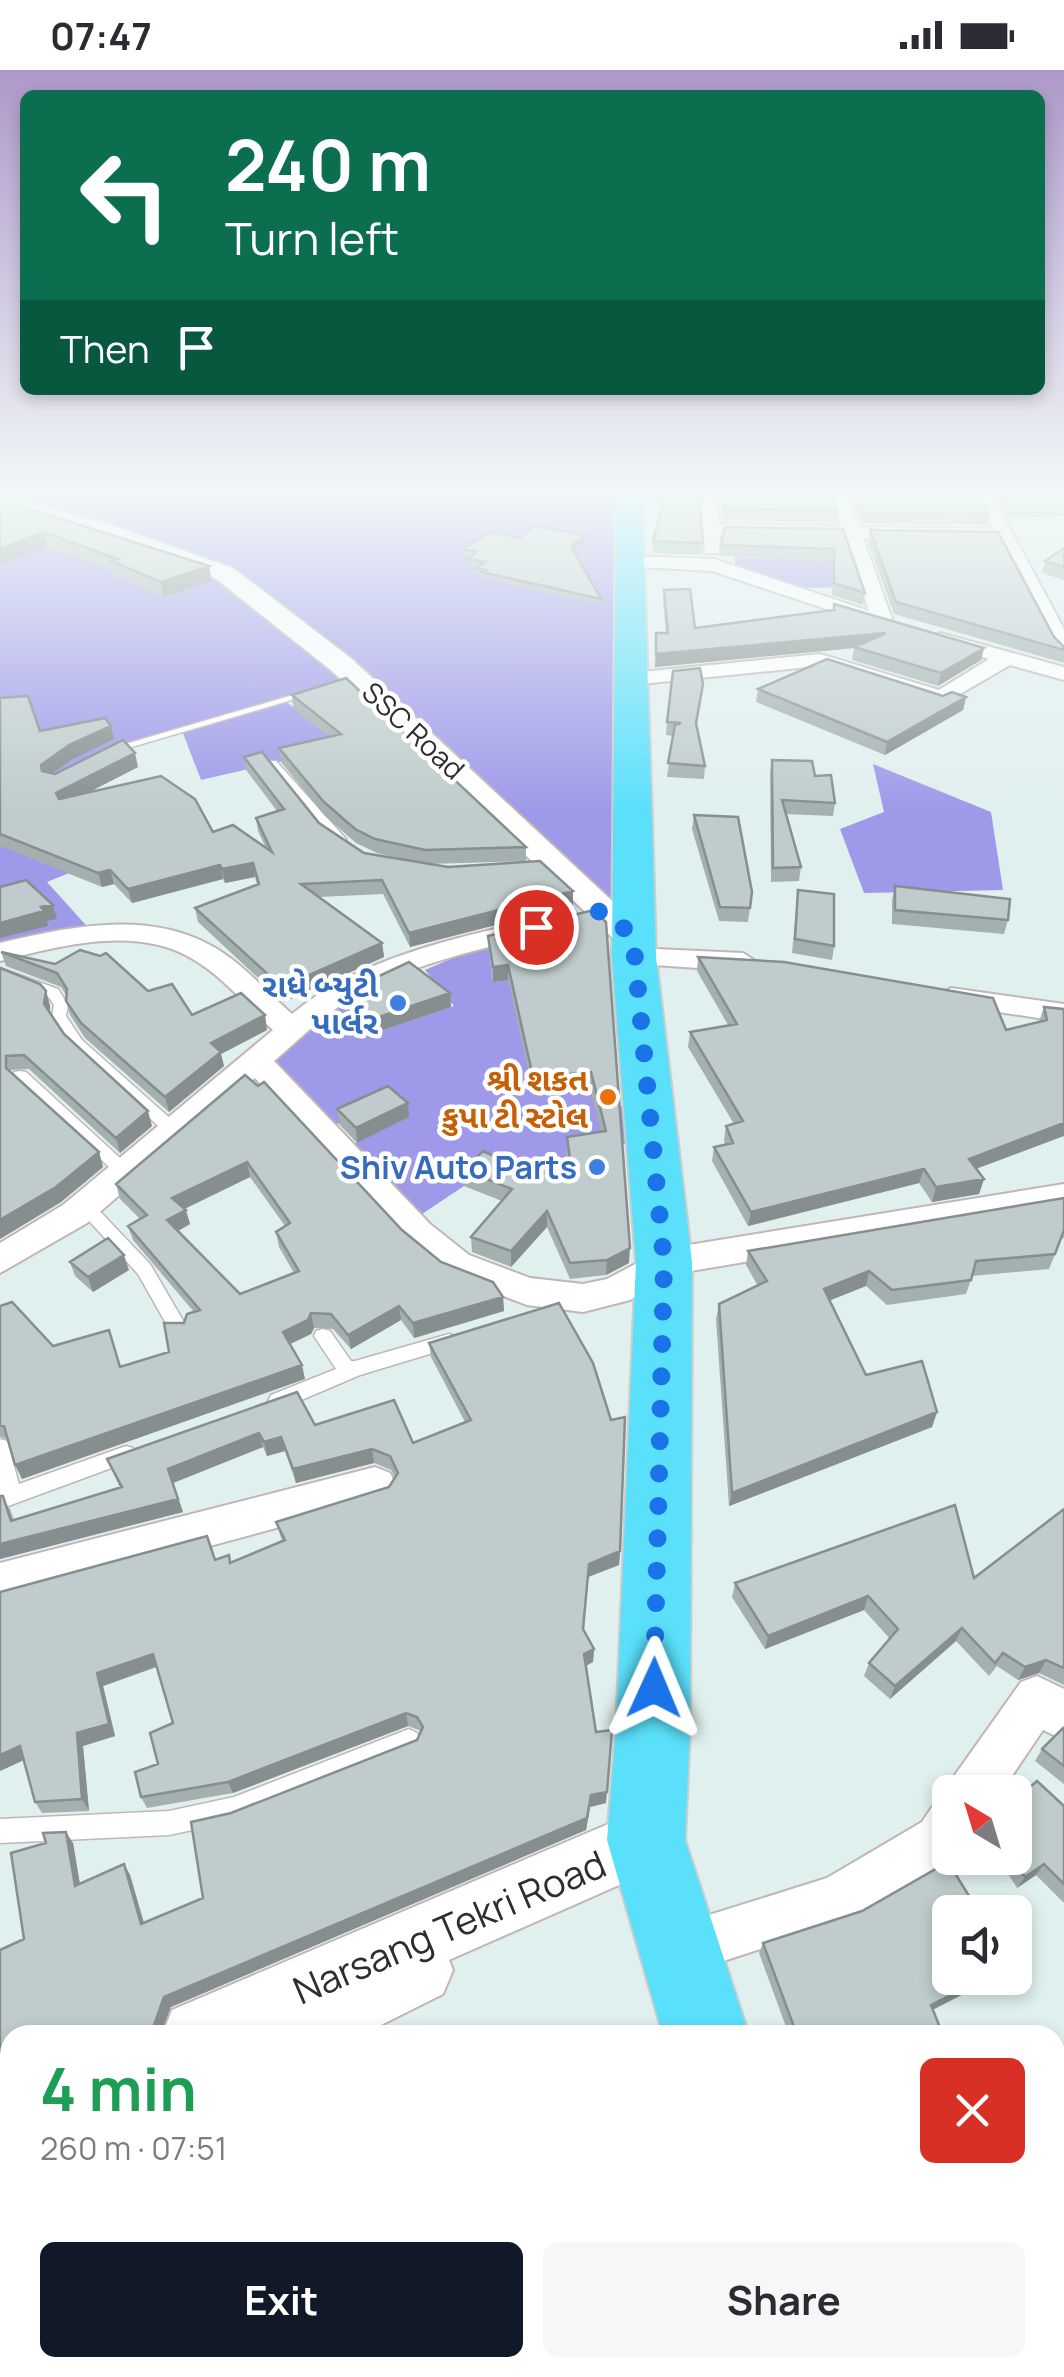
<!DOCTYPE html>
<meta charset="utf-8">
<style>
:root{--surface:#fff;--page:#f7f7f7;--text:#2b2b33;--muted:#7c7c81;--accent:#111827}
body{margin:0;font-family:Manrope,"Noto Sans Gujarati",sans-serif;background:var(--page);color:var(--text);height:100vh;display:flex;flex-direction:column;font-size:38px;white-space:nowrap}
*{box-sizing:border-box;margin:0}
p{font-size:32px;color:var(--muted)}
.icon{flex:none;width:55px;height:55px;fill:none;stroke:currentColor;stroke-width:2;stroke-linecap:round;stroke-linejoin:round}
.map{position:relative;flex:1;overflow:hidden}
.drawer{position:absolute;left:0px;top:1955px;width:1065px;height:352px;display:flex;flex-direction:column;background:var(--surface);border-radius:30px 30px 0 0;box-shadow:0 5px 15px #0003}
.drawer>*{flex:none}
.top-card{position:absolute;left:20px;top:20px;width:1025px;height:305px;border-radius:15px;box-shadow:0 5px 15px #0003;background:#0b6e4f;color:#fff;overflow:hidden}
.needle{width:65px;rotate:322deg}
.buttons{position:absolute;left:932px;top:1705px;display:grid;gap:20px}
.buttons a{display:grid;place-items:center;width:100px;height:100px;border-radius:15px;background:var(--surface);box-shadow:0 5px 15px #0003;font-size:50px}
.pin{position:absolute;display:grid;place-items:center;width:85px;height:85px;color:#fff;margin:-42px;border:5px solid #fff;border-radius:50%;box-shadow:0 2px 10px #0007}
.me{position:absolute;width:110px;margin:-55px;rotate:1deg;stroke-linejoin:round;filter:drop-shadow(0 0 8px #0008)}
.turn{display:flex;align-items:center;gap:35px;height:210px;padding:0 40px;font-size:45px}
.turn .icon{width:130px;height:130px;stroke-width:2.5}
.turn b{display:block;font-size:70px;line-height:85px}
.then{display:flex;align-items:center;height:95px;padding:0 40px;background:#0003;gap:20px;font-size:38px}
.round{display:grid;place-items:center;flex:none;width:105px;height:105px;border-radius:15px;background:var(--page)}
.overview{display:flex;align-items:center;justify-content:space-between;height:170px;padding:0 40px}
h1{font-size:60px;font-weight:700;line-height:75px;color:#1e9e55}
.action{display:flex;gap:20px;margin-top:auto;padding:20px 40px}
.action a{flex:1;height:115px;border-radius:15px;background:var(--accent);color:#fff;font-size:40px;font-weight:700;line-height:115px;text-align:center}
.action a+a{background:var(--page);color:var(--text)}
.status{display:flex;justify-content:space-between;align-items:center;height:70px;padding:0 50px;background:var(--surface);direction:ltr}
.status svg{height:28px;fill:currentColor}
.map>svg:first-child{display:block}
</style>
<div class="status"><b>07:47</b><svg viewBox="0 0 49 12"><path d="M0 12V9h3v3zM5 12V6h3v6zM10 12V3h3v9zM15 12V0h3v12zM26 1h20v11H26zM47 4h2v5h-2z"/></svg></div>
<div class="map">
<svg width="1064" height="2307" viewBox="0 0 1064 2307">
<rect width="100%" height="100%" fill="#e0f0ef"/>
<path fill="#9e99e9" d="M0,420H629L633,867L358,610L284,630L343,677L201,710L181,658L101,683L54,710L89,795L47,812L93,863L0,882Z
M773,478H797L800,490L859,491L867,517L800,518L735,497V487L770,489Z
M873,694L991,742L1003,820L864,823L840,759L884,742Z
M488,873L493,912L538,905L533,1022L590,1017L596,1039L624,1036L625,1074L567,1083L572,1120L464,1116L416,1148L352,1075L408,1047L389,1031L335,1055L267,995L341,930L372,964L454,936L425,900Z"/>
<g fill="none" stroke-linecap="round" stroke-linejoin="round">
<g stroke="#c2b6b4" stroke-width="3">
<path id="service" d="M310,620L319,622L108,684L98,682Z
M268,691H276L346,769V775H336L268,697Z
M0,898L58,919L68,935L66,946L82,970L180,1057L182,1061L180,1065H168L72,976L52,946L54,935L47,925L0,907Z
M20,1001L26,1002L131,1098L133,1102L131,1106H119L14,1010L12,1006L14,1002Z
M85,1130L91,1132L150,1194L188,1259L186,1264H172L138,1204L79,1140L76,1136L79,1132Z
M323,1259L330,1261L351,1291H355L449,1264L456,1266L458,1271L456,1276L360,1305L285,1337L278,1339L271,1337L268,1331L271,1325L336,1299L314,1266L316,1261Z
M0,1369L7,1371L19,1414L126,1376L133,1378L136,1384L133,1390L0,1439Z
M409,1659L417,1663L421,1671L417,1679L234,1751L169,1765L0,1773V1749L169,1741L234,1727Z"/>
</g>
<g stroke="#c2b6b4" stroke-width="4">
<path id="minor" d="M700,420H717L719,454L841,456L828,420H845L859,457L993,459L972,420H989L1064,559V584L1054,578L998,470L863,468L893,552L883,558L712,501L623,496L621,492L630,486L714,489L869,541L844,467L720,465L719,483H705Z
M940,563L1064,597V610L1010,595L941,635L819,596L631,615L620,609L631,603L820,584L939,620L989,589L933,573L930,569Z
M536,849L550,857L546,863C476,880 393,897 334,940C313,955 294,974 274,991L430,1154L469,1185L530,1208L583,1214L607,1209L664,1179L1064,1114V1138L673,1204L630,1230L583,1242L527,1235L443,1203L406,1172L255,1008L87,1153L0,1203V1173L63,1135L273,960C246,936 223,906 191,888C135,855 59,876 0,891V873C67,857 146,840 210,875C242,892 265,921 292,944C359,888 453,869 536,849Z
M634,878L743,883L757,892L743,901L624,893L620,887L624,881Z
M951,918L1064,934V952L941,933L936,927Z
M375,1397L390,1403L396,1415L390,1427L0,1533V1493Z
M1037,1606L1064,1619V1670L1043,1660L1001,1722H950V1728L948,1722L955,1705L1021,1612Z
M950,1730V1788H958L856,1848L677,1906L658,1899L651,1880L658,1861L827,1808L922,1752L932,1737Z"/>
</g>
<g stroke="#c2b6b4" stroke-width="4">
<path id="tertiary" d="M0,425L105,453L233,498L352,589L651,867L646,875H620L332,601L215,508L89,463L0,439Z
M646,1738L669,1747L678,1770L669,1793L449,1890L453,1900L443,1924L361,1965H162L172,1940Z
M10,2009V2135L0,2139V2013Z"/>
</g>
<g stroke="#cdcdcd" stroke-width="4">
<path id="primary" d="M616,420H642L656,887L692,1192L690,1658L685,1770L749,1965H663L607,1770L616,1658L636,1192L612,887Z
M771,2298H870L874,2307H774Z"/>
</g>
<use href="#service" fill="#fff" fill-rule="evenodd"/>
<use href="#minor" fill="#fff" fill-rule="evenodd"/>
<use href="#tertiary" fill="#fff" fill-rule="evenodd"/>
<use href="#primary" fill="#5ae0fb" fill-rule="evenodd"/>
</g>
<path fill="#a4afaf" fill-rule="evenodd" d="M720,420H830L837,441L836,452L723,450Z
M848,420H976L989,444L987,455L862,453Z
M993,420H1064V446L1008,448Z
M0,435L212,511L163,527L114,506L113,501L47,477L0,495Z
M843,459L865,523L863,535L832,525V491L720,486L721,475Z
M870,460L1054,567L1064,577V593L894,544L868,472Z
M520,468L585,471L573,480L601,529V535L483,508V505L476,504V498L478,497L467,495V489L470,487L463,485L462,479Z
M653,471L703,473L702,485L653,483Z
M1064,478V510L1042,503L1045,491Z
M664,520L695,558L833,540L834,534L984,578L981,590L938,616L852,590L854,578L655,597L656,563H666L663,532Z
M703,614L696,656L705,696L704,709L667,707L673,666L666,665L667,652Z
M758,619L943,626L966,627L963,640L885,685L756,632Z
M292,625L526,777V791L431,794L573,835L410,877L383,824L319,827L382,873L384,887L284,932L198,852L195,838L257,815L255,807L225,813L223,809L132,833L114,814L102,817L0,776V628L40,661L111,656L114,669L73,689L52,703L138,697L87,723L266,778L258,761L256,748L277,741L246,700L244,687L319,753L364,783L407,790L377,783L356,773L324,745L281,692L279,678L329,667L293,638Z
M772,690L815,706L835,733L833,746L786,744L801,797L799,811L771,812L770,703Z
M694,745L752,822L748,852L719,851L692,759Z
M895,816L1008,850L1004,864L892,854V830Z
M798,820L834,876L832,890L792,883Z
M594,840L629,1193L606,1205L570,1209L547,1157L511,1197L472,1182L471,1167L502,1131L464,1116L463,1100L570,1104L566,1083L567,1067L601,1062L590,1017L533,1023L508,910L493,912L489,881L488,866Z
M1,882L148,921L192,945H265L267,960L221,984L224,996L169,1042L85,968L70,945L66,931V925L61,917L6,896Z
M698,887L1006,960L1039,952L1044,937L1064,939L977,1099L984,1109L979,1124L932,1132L919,1113L748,1156L712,1091L714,1077L725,1074L724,1070L726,1056L734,1054L688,977L690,962L728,955L697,901Z
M0,898L46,921L50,936V941L64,964L152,1056L120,1083L29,999L11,1000V1002L99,1082L103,1097L61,1132L0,1169Z
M345,922L450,923L451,937L372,964L347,937Z
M245,1005L402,1160L441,1192L503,1227L504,1241L414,1268L401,1250L351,1279L333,1259L314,1258L311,1264L290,1274L305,1309L22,1409L8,1369L0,1367V1236L53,1276L121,1297L169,1282L184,1253L194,1242L133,1170L128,1156L140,1149L120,1129L116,1114ZM250,1107L285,1156L276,1162L279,1177L294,1203L240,1224L178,1161L190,1154L184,1139Z
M337,1039L409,1047L357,1073L339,1054Z
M1064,1128V1168L1061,1169L1049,1199L972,1206L966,1224L887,1235L866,1216L830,1230L866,1305L937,1342L932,1357L729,1436L716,1249L719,1234L758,1216L746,1195L748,1181Z
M70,1192L129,1200L93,1222L75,1206Z
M429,1273L620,1481L619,1495L588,1507L584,1560L594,1579L593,1592L586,1595L606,1733L590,1737L586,1760L171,1937L10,1965V2001L0,2006V1880L24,1869L73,1773L80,1814L124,1794L130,1805L144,1853L203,1828L231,1743L417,1670L420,1662L419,1660L408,1656L233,1723L147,1738L141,1727L158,1694L173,1653L157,1597L103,1616L115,1666L83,1676L89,1741L42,1743L35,1732L24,1690L0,1701L215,1490L231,1492L282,1471L276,1452L389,1417L395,1407L391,1400L374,1393L296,1413L285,1381L267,1386L263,1377L173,1413L183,1442L0,1489V1426L10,1439L14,1450L120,1418L107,1389L315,1355L413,1373L465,1352L431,1287Z
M1064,1439V1615L1039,1603L1018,1610L997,1596L989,1606L956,1571L890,1629L864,1606L869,1593L890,1569L864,1540L765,1579L732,1527L735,1513L974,1508Z
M1064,1659V1714L1035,1691L1042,1679Z
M1064,1736V1833L1036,1805L1017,1818L998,1788H1015Z
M763,1873L950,1908H994L933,1939L943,1965H789L759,1883Z
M906,2298H1055L1064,2307H910Z"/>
<path fill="#868e8f" d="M43,462L47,477L0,495V479Z
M585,465V471L571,482V476Z
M209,496L212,511L163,527L161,512Z
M886,563L854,578L655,597L656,584Z
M984,578L981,590L938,616L941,603Z
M966,627L963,640L885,685L887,672Z
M111,656L114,669L73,689L45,708L41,695L69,675Z
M135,683L138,697L60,737L56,723Z
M253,793L255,807L225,813L222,799Z
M220,795L223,809L132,833L128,819Z
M110,800L114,814L102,817L98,803Z
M573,821V835L410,877L409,863Z
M53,835L57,849L47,851L48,856L0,868V853L41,837Z
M382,873L384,887L284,932L282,917Z
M508,895V910L493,912V897Z
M46,921L50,936L49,948L44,934Z
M450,923L451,937L372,964L370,950Z
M265,945L267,960L221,984L224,996L169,1042L165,1027L211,973Z
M408,1033L409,1047L357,1073L356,1058Z
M148,1041L152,1056L120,1083L116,1068Z
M1064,1053V1066L965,1103L969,1089Z
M99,1082L103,1097L61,1132L0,1169V1150Z
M247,1092L250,1107L176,1143L172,1128Z
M924,1099L919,1113L748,1156L751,1142Z
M984,1109L979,1124L932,1132L936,1117Z
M186,1140L190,1154L171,1165L167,1150Z
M547,1141V1157L511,1197V1181Z
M630,1178L629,1193L606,1205L607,1190Z
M124,1185L129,1200L93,1222L88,1207Z
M869,1201L866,1216L821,1234L824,1219Z
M503,1227L504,1241L414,1268L413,1253Z
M399,1236L401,1250L351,1279L348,1265Z
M311,1243L314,1258L311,1264L286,1276L283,1262Z
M302,1295L305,1309L22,1409L15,1395Z
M937,1342L932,1357L729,1436L732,1423Z
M259,1363L263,1377L173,1413L183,1442L0,1489V1474L168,1399Z
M281,1367L285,1381L267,1386L264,1372Z
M372,1379L374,1393L296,1413L293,1399Z
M620,1481L619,1495L588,1507L589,1494Z
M868,1526L864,1540L765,1579L768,1566Z
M962,1558L956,1571L890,1629L895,1616Z
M594,1579L593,1592L584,1597V1584Z
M153,1584L158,1596L103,1616L115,1666L83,1676L89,1741L82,1729L77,1663L97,1603Z
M1046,1590L1039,1603L1018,1610L1025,1597Z
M406,1643L408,1656L233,1723L228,1712Z
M20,1676L28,1688L0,1701V1685Z
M607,1722L606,1733L590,1737L586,1760L171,1937L160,1965H137L164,1927L591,1725Z
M66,1762L73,1773L82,1827L75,1816Z
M124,1794L130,1805L147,1864L141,1854Z
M1044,1794L1036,1805L1017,1818L1025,1807Z
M984,1908H994L925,1944L931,1935Z
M9,1988L10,2001L0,2006V1993Z
M322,2298H344L325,2307H303Z"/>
<path fill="#bfcbcc" stroke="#868e8f" stroke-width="2.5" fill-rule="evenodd" d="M666,420H698L703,473L653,471Z
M722,420H830L837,441L724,439Z
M854,420H976L989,444L863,442Z
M1002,420H1064V435L1011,436Z
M8,432L209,496L161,512L111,491L118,489L43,462L0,479V435Z
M535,456L585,465L571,476L601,529L482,502L486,500L476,498L485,492L467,489L476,482L462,479L491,462L520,468Z
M725,457L843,459L865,523L834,513V479L721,475Z
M870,460L998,462L1054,567L1064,577V580L896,532Z
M1064,478V497L1045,491Z
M690,519L695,558L834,540V534L984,578L941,603L854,577L886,563L656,584V563H668L664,520Z
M827,589L943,626L952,622L966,627L887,672L758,619Z
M700,598L703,614L696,653L705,696L668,693L675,655L681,653L667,652L673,601Z
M346,608L526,777L425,780L375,769L355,759L323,731L279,678L341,664L292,625Z
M28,626L40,661L105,648L111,656L69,675L41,695L42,701L55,704L123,670L135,683L56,723L59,729L161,706L195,729L213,762L233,755L272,782L256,748L284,739L244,687L262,682L319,753L364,783L448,797L540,791L573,821L409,863L382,810L301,814L382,873L282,917L195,838L259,814L253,793L222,799L220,795L128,819L110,800L98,803L0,764V628Z
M772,690L812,691L815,706L831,705L835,733L782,730L801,797L773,798Z
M694,745L738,747L752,822L750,838L720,837Z
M26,810L53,835L41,837L44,841L0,853V817Z
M895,816L1010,829L1008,850L895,840Z
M798,820L834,824V876L795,869Z
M594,840L606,852L630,1178L607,1190L570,1193L547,1141L511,1181L471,1167L512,1119L463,1100L483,1081L531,1103L572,1104L567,1067L606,1061L591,1002L533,1007L508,895L493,897L488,866Z
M80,880L100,886L106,883L148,921L172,914L192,945L241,923L265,945L211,973L221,982L165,1027L81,953L66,931L67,919L57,903L1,882L55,894Z
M698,887L784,892L993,928L1006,960L1047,950L1044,937L1064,939V1053L969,1089L984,1109L936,1117L924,1099L751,1142L714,1077L733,1073L726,1056L743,1051L690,962L737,954Z
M409,892L450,923L370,950L345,922Z
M0,898L40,914L46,921L44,934L64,964L148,1041L116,1068L24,985L6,986V998L99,1082L56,1117L0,1150Z
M245,1005L258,1016L264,1012L402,1160L441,1192L493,1212L503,1227L413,1253L399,1236L348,1265L331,1244L311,1243L308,1250L283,1262L302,1295L15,1395L4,1356L0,1355V1236L12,1232L53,1276L109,1260L120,1297L169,1282L164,1253H184L187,1244L200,1240L128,1156L147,1145L116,1114ZM247,1092L290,1153L276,1162L299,1201L240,1224L167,1150L186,1140L172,1128Z
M388,1016L408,1033L356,1058L337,1039Z
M1064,1128V1160L1055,1184L976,1191L971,1210L892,1220L869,1201L824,1219L866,1305L922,1291L937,1342L732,1423L719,1234L767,1211L748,1181Z
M108,1168L124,1185L88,1207L70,1192Z
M559,1233L593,1293L611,1350L625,1347L620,1481L589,1494L583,1559L594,1579L584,1584L596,1662L612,1660L607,1722L591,1725L587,1748L164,1927L153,1958L137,1965H10V1993L9,1988L0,1993V1880L24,1869L11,1783L46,1773L43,1763L66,1762L75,1816L124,1794L141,1854L203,1828L191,1752L231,1743L417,1670L423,1657L417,1647L406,1643L228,1712L141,1727L135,1702L158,1694L150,1663L173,1653L153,1584L97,1603L109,1654L77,1663L82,1729L35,1732L20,1676L0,1685V1522L207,1466L215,1490L229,1485L230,1493L285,1470L276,1452L389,1417L398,1403L390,1386L372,1379L293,1399L281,1367L264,1372L259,1363L168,1399L178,1429L0,1474V1426H3L11,1451L122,1417L107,1389L297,1322L315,1355L394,1330L413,1373L471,1350L429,1273Z
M955,1435L974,1508L1064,1439V1598L1046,1590L1025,1597L1003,1583L995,1593L962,1558L895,1616L869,1593L898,1559L868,1526L768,1566L735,1513Z
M1063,1658L1064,1659V1696L1042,1679Z
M1037,1711L1064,1736V1814L1044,1794L1025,1807L1012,1788H1015V1730Z
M948,1792L979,1842H950V1908H984L931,1935L943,1965H797L763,1873L862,1841Z
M1055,2001L1064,2008V2307H918L915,2298H1055Z
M122,2298H322L303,2307H124Z"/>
<linearGradient id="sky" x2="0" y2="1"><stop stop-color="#ae98ca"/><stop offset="0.57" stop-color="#f1f8f8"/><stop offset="1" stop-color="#f1f8f8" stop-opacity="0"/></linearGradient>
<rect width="1064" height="743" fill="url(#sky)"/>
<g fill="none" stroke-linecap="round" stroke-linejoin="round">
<path stroke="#1a73e8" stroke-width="18" stroke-dasharray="0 32.4" d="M536,857L605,840L633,867L664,1192L654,1618"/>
</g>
<g fill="#3f7fe0" stroke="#fff" stroke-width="4">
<circle cx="398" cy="933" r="10"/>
<circle cx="597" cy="1097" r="10"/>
</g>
<circle fill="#e8710a" stroke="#fff" stroke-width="4" cx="608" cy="1027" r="10"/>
<g text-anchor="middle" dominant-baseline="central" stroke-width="9" stroke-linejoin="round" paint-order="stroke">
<g font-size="28" fill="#2e2e2e" stroke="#fff">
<text transform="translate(414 660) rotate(43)">SSC Road</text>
</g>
<g font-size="32" font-weight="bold" fill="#366cbe" stroke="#fff" text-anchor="end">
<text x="378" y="915">રાધે બ્યુટી<tspan x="378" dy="37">પાર્લર</tspan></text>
<text x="577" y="1097">Shiv Auto Parts</text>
</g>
<g font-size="32" font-weight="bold" fill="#c56008" stroke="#fff" text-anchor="end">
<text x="588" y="1009">શ્રી શકત<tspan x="588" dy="37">કુપા ટી સ્ટોલ</tspan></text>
</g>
<g font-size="38" fill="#2e2e2e" stroke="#fff">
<text transform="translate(449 1856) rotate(-23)">Narsang Tekri Road</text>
</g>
</g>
</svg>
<div class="buttons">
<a><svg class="needle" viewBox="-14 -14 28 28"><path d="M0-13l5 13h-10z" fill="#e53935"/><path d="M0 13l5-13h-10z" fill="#7c7c81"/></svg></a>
<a><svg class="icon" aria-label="sound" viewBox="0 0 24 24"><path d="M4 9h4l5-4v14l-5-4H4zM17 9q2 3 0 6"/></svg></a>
</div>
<div class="pin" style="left:536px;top:857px;background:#d93025"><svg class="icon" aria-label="arrive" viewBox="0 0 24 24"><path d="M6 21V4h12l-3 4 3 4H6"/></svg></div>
<svg class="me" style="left:654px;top:1618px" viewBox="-20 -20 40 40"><path d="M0-17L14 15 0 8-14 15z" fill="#1a73e8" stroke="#fff" stroke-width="4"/></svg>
<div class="top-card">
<div class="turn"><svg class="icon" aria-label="left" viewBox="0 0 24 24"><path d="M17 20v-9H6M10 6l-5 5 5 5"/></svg><div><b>240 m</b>Turn left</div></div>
<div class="then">Then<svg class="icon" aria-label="arrive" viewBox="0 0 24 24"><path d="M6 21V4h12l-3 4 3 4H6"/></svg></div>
</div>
<section class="drawer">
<div class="overview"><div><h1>4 min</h1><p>260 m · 07:51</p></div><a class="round" style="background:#d93025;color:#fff"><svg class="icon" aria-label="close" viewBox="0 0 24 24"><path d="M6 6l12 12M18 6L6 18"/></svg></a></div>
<div class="action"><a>Exit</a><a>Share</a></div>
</section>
</div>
